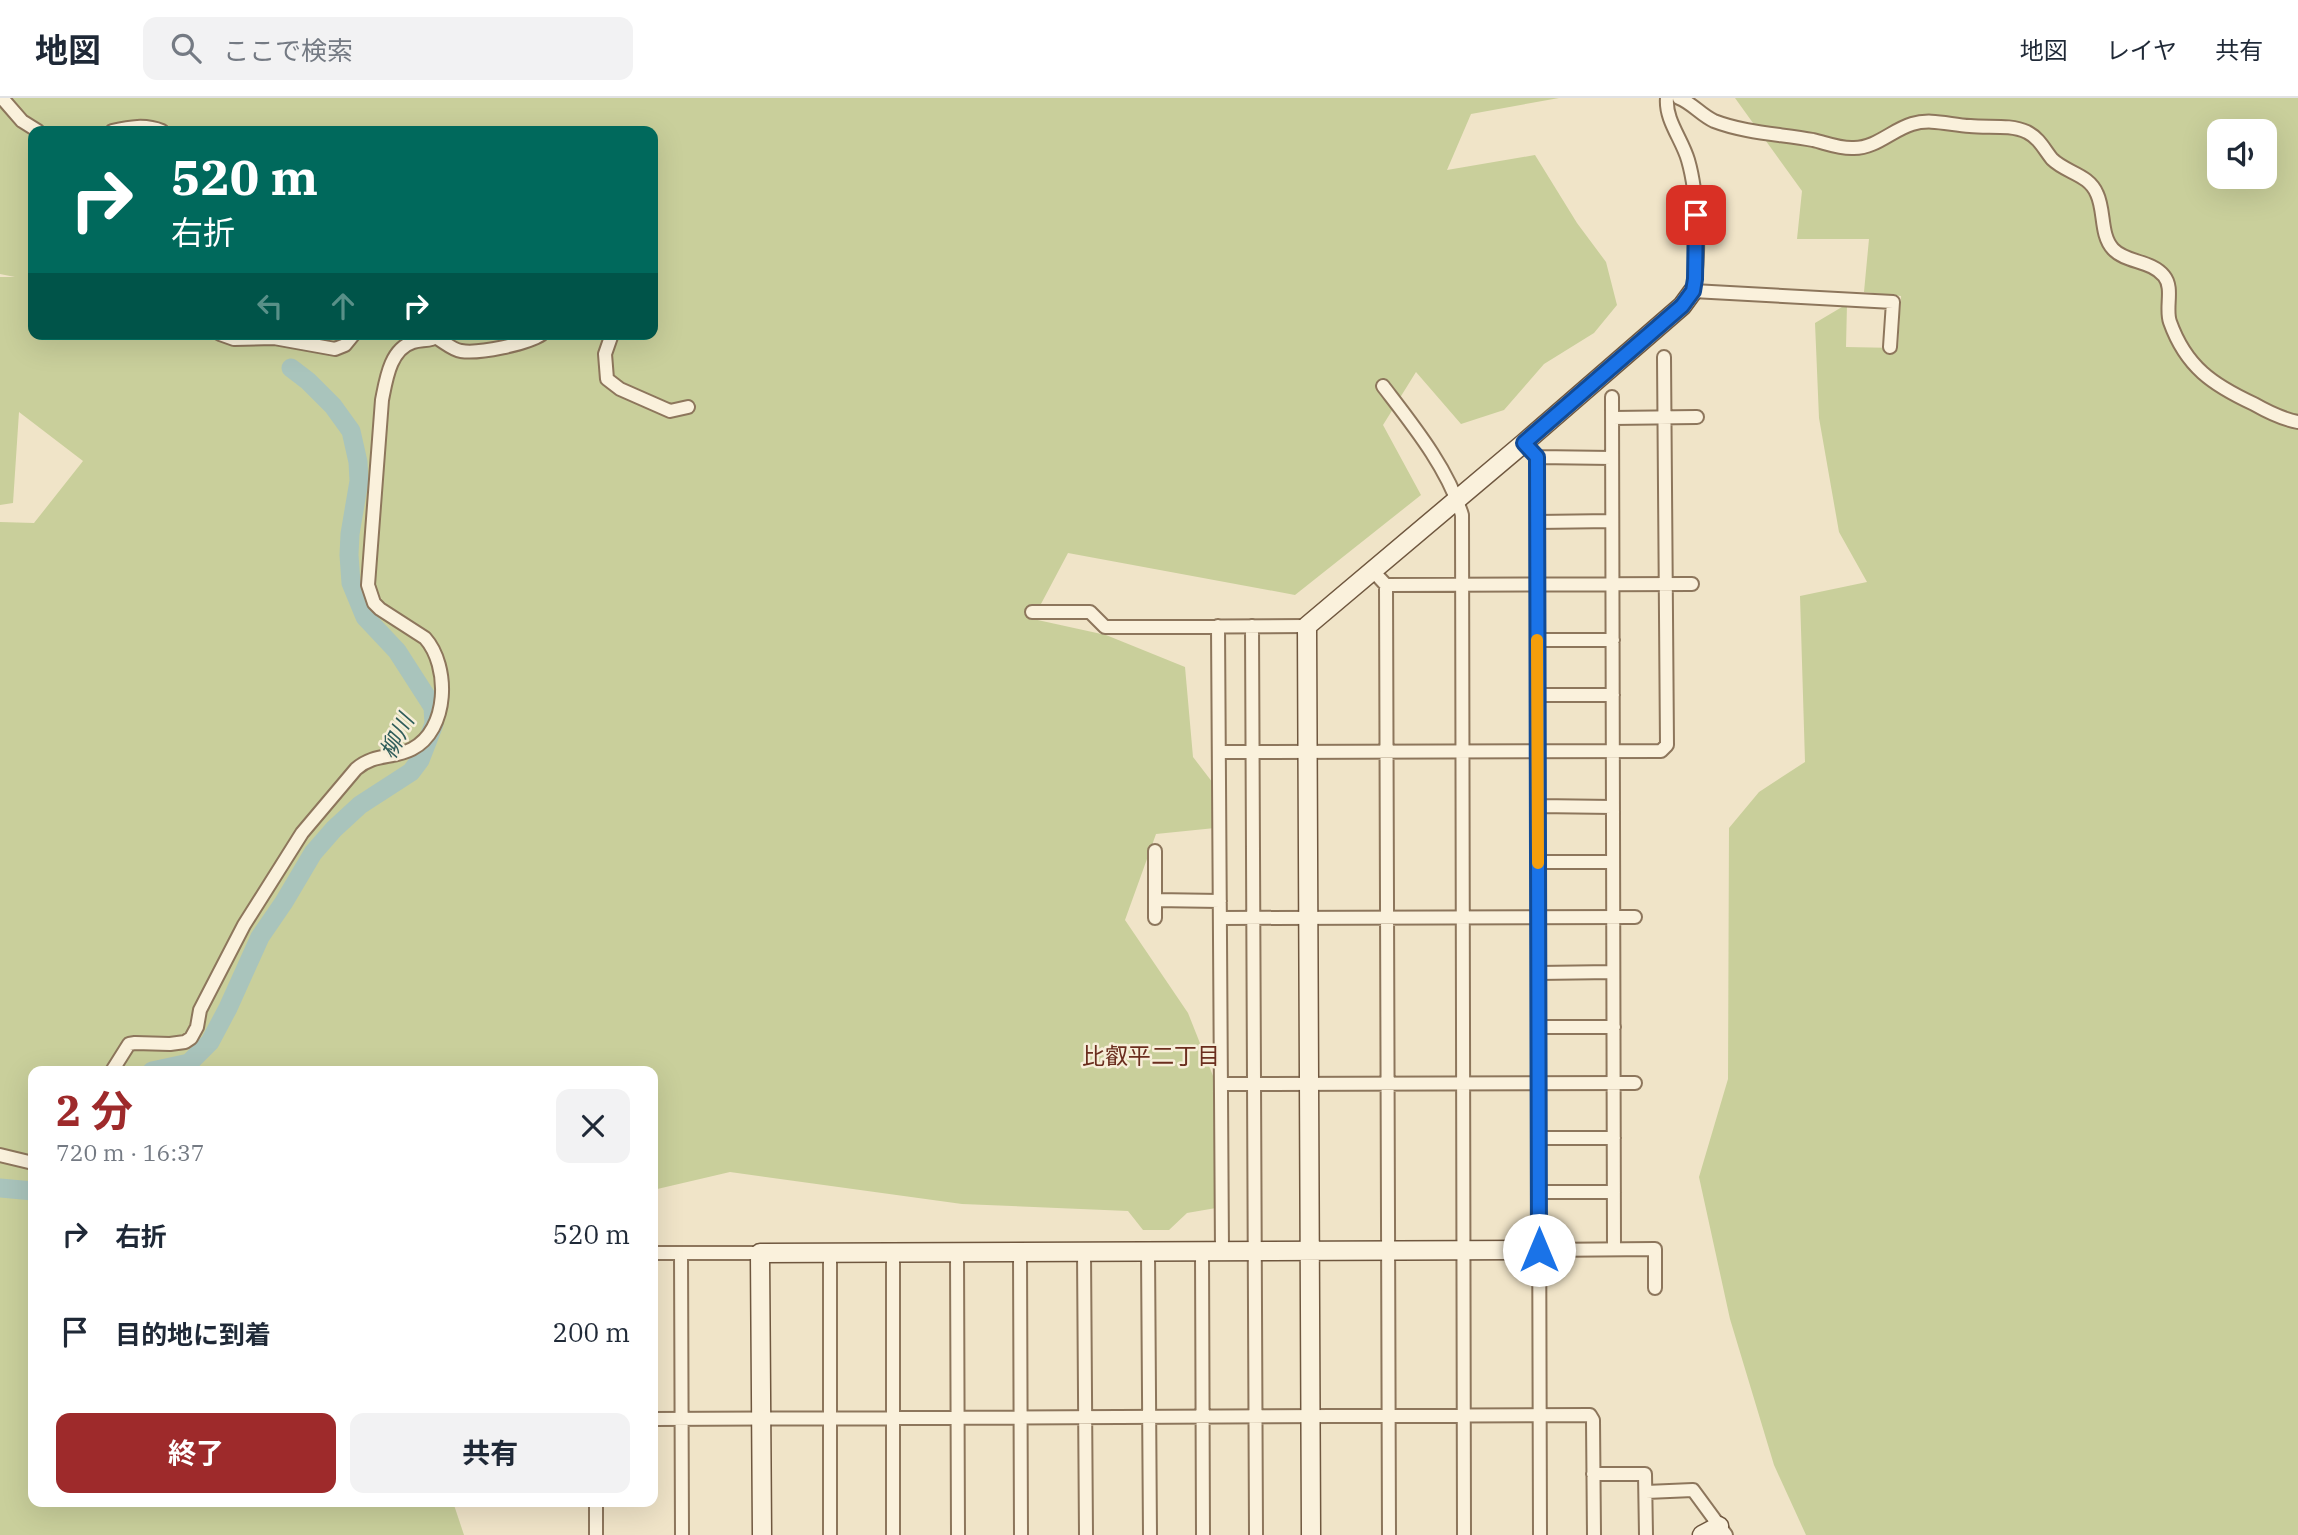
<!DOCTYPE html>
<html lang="ja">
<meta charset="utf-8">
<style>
:root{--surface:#fff;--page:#f2f2f3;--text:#1f2937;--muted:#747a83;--line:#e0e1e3;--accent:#9e2a2b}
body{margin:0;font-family:"IBM Plex Serif","Noto Sans JP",serif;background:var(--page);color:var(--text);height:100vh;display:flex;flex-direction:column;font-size:26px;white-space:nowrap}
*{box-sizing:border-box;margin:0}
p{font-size:23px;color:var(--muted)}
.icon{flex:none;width:38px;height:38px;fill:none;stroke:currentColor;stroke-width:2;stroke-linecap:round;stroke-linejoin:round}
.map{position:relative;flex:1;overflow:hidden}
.details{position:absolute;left:28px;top:968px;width:630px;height:441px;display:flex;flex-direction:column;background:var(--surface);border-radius:14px;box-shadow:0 7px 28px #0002}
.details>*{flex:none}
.hud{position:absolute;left:28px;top:28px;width:630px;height:214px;border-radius:14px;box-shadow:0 7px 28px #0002;background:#00695c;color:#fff;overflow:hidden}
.tools{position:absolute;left:2207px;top:21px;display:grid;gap:14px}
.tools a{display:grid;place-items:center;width:70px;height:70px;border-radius:14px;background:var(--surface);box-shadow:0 7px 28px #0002;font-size:35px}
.pin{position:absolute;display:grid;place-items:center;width:60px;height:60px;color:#fff;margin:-30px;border-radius:14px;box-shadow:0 4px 10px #0006}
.me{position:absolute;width:77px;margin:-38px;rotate:0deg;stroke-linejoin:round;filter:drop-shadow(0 0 5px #0008)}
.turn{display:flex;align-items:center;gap:24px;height:147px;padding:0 28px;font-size:32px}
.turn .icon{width:91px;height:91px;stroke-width:2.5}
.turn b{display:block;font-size:49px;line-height:60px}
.lanes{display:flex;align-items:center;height:66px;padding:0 28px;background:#0003;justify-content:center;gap:35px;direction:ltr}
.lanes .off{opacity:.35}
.round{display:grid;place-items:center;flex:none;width:74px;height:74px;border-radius:14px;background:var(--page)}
.headline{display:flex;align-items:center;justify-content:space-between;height:119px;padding:0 28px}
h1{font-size:42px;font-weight:700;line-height:52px;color:var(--accent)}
.action{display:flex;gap:14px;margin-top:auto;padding:14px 28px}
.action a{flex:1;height:80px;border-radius:14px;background:var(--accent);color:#fff;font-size:28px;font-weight:700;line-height:80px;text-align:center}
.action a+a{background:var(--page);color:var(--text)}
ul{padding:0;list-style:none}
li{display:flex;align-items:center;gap:21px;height:98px;padding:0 28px}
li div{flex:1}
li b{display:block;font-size:26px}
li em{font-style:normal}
header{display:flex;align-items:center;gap:42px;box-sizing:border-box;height:98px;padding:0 35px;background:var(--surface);border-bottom:2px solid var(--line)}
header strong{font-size:33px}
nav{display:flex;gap:38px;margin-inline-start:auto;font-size:24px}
.search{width:490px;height:63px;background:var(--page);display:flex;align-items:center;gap:18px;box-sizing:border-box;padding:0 24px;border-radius:14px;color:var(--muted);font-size:26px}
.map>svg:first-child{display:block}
</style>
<header>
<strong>地図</strong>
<div class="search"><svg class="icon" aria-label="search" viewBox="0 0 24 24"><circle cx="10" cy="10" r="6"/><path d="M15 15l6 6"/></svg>ここで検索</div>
<nav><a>地図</a><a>レイヤ</a><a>共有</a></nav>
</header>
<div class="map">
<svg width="2298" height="1437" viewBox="0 0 2298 1437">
<rect width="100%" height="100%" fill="#f0e4c8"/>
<path fill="#c9cf9b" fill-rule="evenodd" d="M0,0H1559L1471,16L1447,72L1535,57L1577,125L1606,164L1617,207L1594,235L1544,266L1504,312L1461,326L1416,274L1383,327L1421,397L1295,497L1068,455L1033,521L1106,537L1185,569L1193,659L1216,689L1215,730L1156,736L1125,822L1188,915L1215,983L1216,1110L1187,1115L1169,1132H1143L1128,1113L962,1106L730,1074L653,1092V973H33V1404H453L464,1437H0V424L34,425L83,363L19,314L13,405L0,407V179H15L0,176ZM33,33H653V236H33Z
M1735,0H2298V1437H1806L1774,1367L1730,1221L1699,1079L1728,981L1729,730L1759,694L1805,664L1800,498L1867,484L1839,434L1819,320L1815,225L1847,206L1846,249L1898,250L1901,198L1864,194L1869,141H1797L1802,93ZM2219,33H2264V79H2219Z"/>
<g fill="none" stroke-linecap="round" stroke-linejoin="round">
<path stroke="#a9c4bc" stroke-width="19" d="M152,973L189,965L210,944L228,910L260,839L284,804L313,755L334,731L360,707L411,674L420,662L434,626L433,609L397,553L365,519L351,485L349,457L350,436L359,383L358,364L351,333L333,308L308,283L291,270
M0,1090L33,1093"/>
<g stroke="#8d765c" stroke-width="16">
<path id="street" d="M2,0L22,23L38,33
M1667,0C1665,22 1682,41 1688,62C1698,96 1700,158 1693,193L1893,204L1890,249
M1679,0C1692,5 1701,17 1714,23C1745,35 1780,36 1813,42C1826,45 1840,51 1854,50C1876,50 1892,32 1912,26C1931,20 1950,27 1970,28C1988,30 2010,26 2027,34C2039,40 2044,51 2052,61C2066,75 2089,76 2097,96C2105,113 2100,137 2113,151C2126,165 2151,162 2164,178C2174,190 2165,210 2170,224C2186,269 2213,287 2254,306C2268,314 2282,321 2298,324
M112,33C130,29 145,26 162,33
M220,236L234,241L274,240L335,251L345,247L354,236
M612,236L605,256L607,281L620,291L670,313L688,309
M437,240C444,244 453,252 461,253C479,256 527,246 542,236
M1383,288C1412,326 1448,370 1462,417L1464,1437
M1612,299L1614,1151
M1612,320L1697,319
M1524,345L1537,359L1540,1437
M1537,359L1612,360
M1537,424L1612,423
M1373,473L1386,487L1389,1437
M1386,487L1692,486
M1032,514H1090L1105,529L1307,528
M1218,528L1222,1153
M1252,528L1256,1437
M1537,542H1613
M1537,597H1613
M1219,654L1661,653L1667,647L1664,259
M1538,708L1613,709
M1538,764H1613
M1155,802L1220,803
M1155,820V753
M1220,820L1635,819
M1538,875L1613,874
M1538,929H1614
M112,973L129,946L135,945L170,946L185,944L191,940L197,929L200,912L244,827L302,735L356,671C374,655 393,661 412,651C449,632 450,568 425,540L380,511L374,505L368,487L382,302C386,282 390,251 413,244C423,241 432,244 440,236
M1221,986L1635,985
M1539,1040H1614
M0,1057L33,1065
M1539,1094H1614
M1539,1152L1655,1151V1190
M1202,1153L1203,1437
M893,1154V1437
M957,1154L958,1437
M1020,1154L1021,1437
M1084,1154L1086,1437
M1148,1154L1150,1437
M653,1155H760
M681,1155L682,1437
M830,1155V1437
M653,1321L1590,1317L1593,1322L1594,1437
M1593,1376H1645L1646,1437
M1646,1394L1693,1392L1726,1437
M596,1404V1437"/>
</g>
<g stroke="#6f573f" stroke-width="21">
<path id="secondary" d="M762,1437L760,1155L1539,1152
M1311,1437L1307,528L1524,345L1682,208L1693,193
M1702,1437L1719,1428"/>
</g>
<use href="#street" stroke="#faf1dc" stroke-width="12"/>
<use href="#secondary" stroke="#faf1dc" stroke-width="18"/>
</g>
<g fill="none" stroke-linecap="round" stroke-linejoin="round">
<g stroke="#114b97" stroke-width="18">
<path id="route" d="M1539,1152L1537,359L1524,345L1682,208L1693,193L1695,181L1696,117"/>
</g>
<use href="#route" stroke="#1a73e8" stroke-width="12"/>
<path stroke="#f59e0b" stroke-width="12" d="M1537,542L1538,765"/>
</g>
<g text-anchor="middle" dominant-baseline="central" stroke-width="5" stroke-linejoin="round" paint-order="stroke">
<g font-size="23" font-style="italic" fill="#2f5d5a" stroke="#f7eed8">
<text transform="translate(396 638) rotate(-63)">柳川</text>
</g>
<g font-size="23" fill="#6b2e1e" stroke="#f7eed8">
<text x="1151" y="957">比叡平二丁目</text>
</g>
</g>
</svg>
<div class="tools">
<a><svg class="icon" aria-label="sound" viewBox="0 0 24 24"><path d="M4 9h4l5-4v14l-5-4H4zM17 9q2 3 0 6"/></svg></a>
</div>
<div class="pin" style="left:1696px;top:117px;background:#d93025"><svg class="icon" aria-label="arrive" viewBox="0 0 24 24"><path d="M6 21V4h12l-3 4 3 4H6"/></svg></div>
<svg class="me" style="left:1539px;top:1152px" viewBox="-20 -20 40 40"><circle r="19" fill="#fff"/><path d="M0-13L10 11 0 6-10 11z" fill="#1a73e8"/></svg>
<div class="hud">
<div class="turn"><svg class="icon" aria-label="right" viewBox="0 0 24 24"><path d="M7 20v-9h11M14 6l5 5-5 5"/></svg><div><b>520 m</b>右折</div></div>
<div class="lanes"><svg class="icon off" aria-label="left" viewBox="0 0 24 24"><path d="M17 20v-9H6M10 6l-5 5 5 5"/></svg><svg class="icon off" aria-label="ahead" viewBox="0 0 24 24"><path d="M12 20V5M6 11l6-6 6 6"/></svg><svg class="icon" aria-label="right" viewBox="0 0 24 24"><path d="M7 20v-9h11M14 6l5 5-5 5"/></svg></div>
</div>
<section class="details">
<div class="headline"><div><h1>2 分</h1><p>720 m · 16:37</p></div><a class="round"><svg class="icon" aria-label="close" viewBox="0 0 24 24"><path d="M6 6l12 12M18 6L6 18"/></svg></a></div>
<ul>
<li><svg class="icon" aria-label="right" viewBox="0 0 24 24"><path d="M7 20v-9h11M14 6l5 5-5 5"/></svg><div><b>右折</b></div><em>520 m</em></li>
<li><svg class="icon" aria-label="arrive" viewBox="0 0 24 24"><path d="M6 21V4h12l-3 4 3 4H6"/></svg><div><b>目的地に到着</b></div><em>200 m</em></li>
</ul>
<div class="action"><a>終了</a><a>共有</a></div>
</section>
</div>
